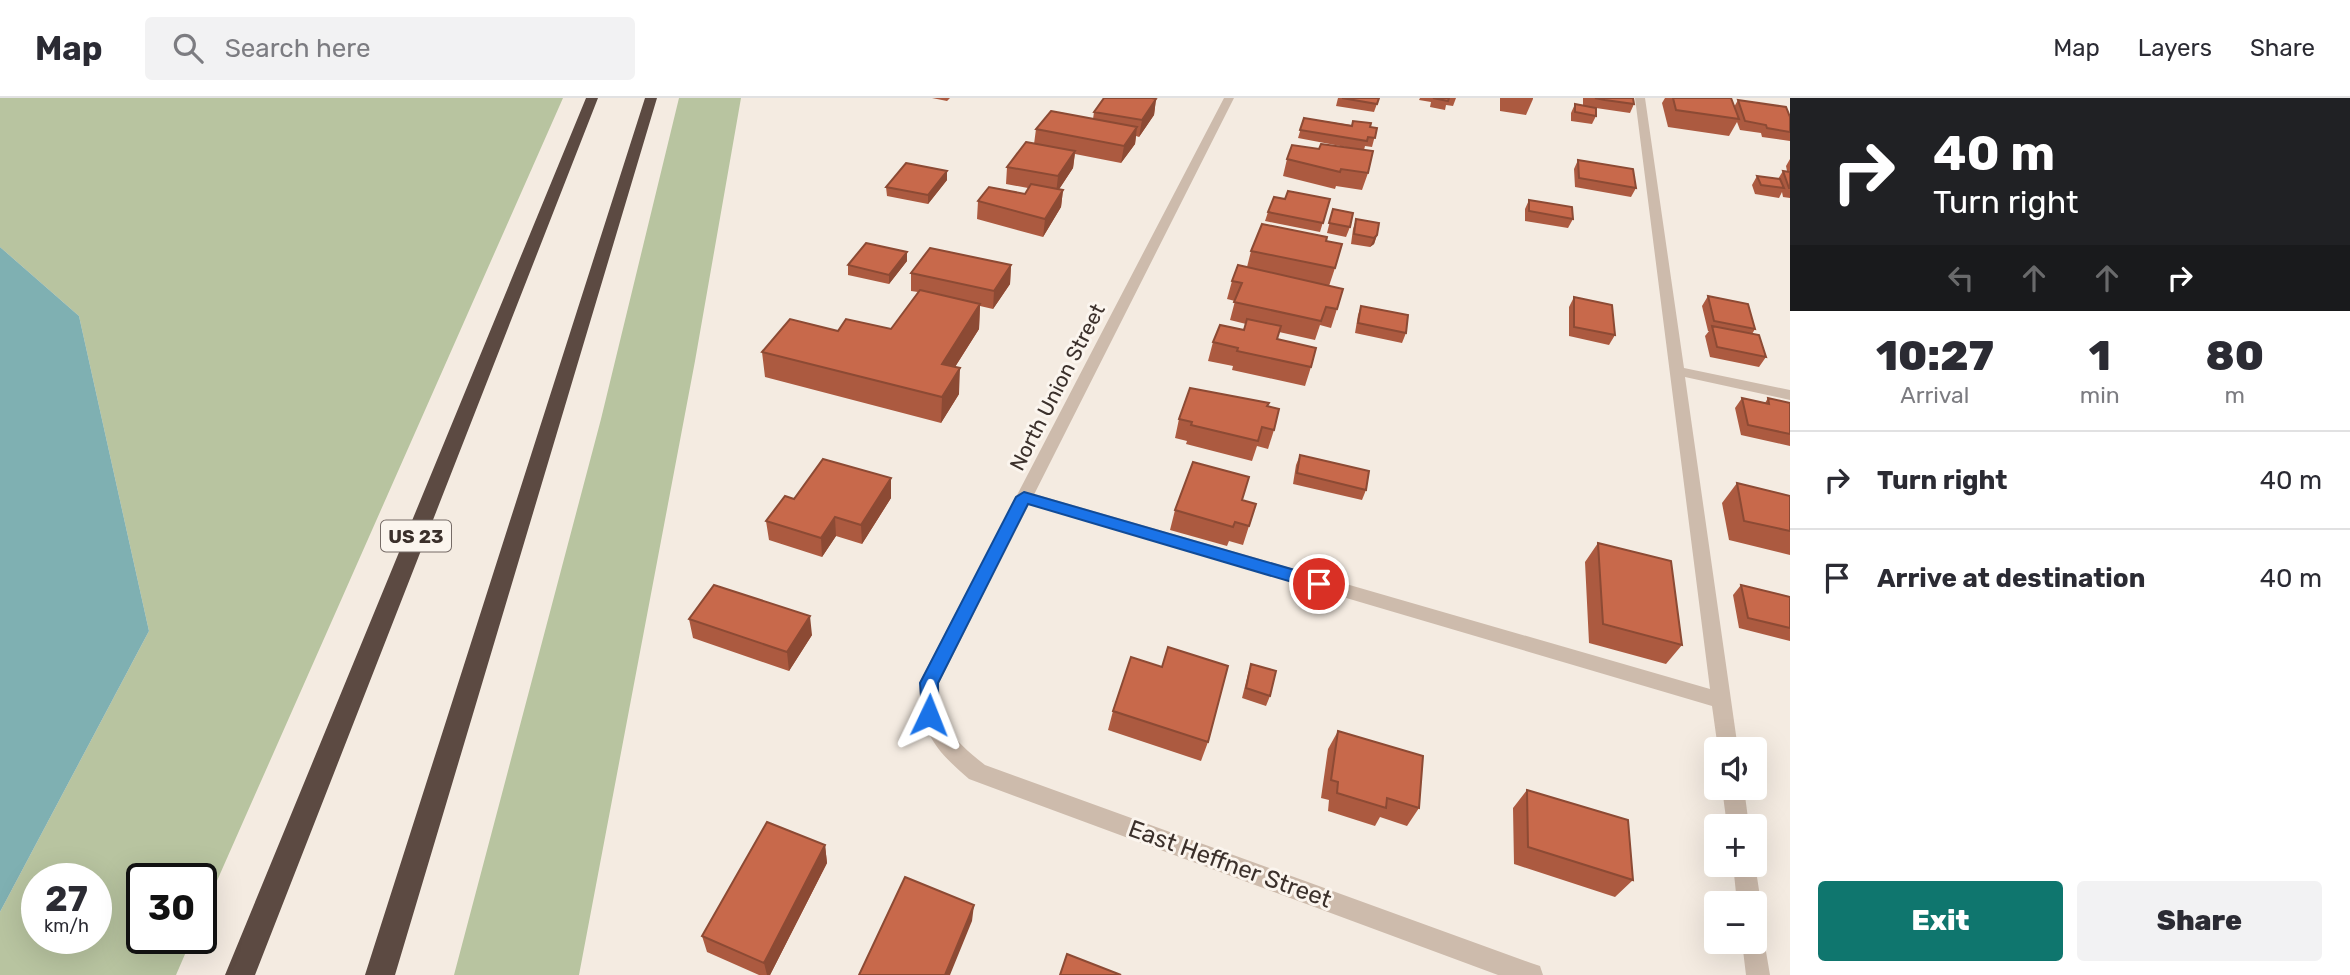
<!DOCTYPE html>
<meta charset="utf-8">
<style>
:root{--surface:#fff;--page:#f2f2f3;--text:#2b2b33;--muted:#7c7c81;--line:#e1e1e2;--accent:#0f766e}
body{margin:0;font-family:Rubik,sans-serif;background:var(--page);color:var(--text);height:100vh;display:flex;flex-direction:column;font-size:26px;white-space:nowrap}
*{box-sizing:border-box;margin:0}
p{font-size:23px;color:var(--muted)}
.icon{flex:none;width:38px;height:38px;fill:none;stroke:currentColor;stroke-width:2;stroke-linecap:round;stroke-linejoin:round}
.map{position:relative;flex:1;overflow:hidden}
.sheet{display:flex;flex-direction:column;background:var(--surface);width:560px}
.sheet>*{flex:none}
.top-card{background:#202124;color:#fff;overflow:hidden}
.controls{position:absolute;left:1704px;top:639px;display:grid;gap:14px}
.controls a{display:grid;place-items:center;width:63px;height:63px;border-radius:7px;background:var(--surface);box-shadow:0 7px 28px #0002;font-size:35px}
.speed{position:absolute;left:21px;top:765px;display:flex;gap:14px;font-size:35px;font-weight:700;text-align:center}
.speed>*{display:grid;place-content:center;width:91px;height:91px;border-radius:50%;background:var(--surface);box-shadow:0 7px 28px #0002;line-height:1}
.speed small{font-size:18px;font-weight:400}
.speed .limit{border:4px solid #111;border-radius:10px;background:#fff;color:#111}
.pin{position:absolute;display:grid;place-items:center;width:60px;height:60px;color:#fff;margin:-30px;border:4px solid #fff;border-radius:50%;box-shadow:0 2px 7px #0007}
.me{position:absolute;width:77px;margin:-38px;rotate:2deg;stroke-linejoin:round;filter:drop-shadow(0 0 5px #0008)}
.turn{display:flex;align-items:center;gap:24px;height:147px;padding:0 28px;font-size:32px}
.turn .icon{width:91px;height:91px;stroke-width:2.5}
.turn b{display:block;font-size:49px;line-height:60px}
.lanes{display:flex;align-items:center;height:66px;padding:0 28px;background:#0003;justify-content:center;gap:35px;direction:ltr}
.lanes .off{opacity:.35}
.eta{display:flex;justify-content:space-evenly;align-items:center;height:119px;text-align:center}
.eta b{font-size:42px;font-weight:800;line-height:49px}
.primary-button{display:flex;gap:14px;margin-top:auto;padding:14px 28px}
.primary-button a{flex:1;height:80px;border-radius:7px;background:var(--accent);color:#fff;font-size:28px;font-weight:800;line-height:80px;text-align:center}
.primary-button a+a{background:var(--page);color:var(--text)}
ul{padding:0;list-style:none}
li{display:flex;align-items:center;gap:21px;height:98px;padding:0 28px;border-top:2px solid var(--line)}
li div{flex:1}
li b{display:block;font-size:26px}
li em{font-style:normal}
header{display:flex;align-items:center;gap:42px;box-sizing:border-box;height:98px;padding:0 35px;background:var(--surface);border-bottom:2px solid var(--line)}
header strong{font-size:33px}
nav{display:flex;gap:38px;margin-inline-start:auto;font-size:24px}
.search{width:490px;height:63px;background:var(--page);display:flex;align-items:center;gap:18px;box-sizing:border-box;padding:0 24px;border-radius:7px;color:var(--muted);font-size:26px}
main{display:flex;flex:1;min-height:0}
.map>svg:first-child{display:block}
</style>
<header>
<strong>Map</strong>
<div class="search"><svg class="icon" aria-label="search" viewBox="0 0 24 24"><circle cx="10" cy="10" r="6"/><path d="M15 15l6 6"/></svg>Search here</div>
<nav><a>Map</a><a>Layers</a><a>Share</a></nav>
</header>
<main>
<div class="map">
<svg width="1790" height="877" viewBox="0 0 1790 877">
<rect width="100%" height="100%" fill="#f4ebe1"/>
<path fill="#b8c4a0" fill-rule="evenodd" d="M0,0H563L201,819V780H142V840H192L176,877H0V814L149,533L79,218L0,149ZM37,780H96V840H37Z
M679,0H741L695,263L579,877H454L601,321Z"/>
<path fill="#7fb0b2" d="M0,149L79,218L149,533L0,814Z"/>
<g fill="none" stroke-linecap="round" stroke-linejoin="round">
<path fill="#cdbbac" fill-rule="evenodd" d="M1635,0H1645L1684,270L1790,292V302L1685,279L1738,651H1718L1712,608L1018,403L1016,399L1024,393L1710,591Z
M1722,690H1744L1749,728H1727Z
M1733,766H1755L1761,805L1757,813L1755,814V805H1737Z
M1755,833L1763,836L1770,877H1746L1742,844H1755Z"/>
<path fill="#cdbbac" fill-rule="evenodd" d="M1224,0H1234L939,585C941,629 951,640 985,667L1531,865L1540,868L1543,877H1498L969,681C934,651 920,633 919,585Z"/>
<path fill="#5c4a42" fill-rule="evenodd" d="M586,0H598L255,877H225Z
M645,0H657L395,877H365Z"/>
</g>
<path fill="#ac5a40" d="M932,0H950L947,3Z
M1338,0H1379L1374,14L1336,8Z
M1420,0H1456L1453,8L1446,7L1445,12L1430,9L1431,4L1419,2Z
M1498,0H1533V1L1526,17L1500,13V0Z
M1583,0H1633L1634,6L1630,15L1596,10V18L1592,26L1571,23V15L1575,6L1583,7Z
M1665,0H1731L1734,9L1738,2L1790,34V43L1762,39L1761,35L1740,32L1737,24L1729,38L1668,29L1662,5Z
M1156,1L1154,17L1139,39L1136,38L1135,46L1121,65L1075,56L1073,70L1059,91L1063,92L1061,109L1043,139L977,121L978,103L1025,96L1028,90L1006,86L1007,69L1034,46L1036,31L1093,21L1094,14Z
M1304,20L1351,27L1377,30L1372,49L1365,48L1364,52L1368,75L1362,92L1336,88L1335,91L1283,78L1287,61L1319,51L1351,50L1298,40Z
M1790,61V100L1783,99L1782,94L1779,100L1755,96L1752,87L1757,78L1778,81L1783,73H1787L1786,68Z
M1578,62L1636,90L1631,99L1575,89L1574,71Z
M947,73V82L928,106L887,98L886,89Z
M1285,101H1330L1320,134L1265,123L1268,114Z
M1529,102L1573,121L1568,130L1525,123V111Z
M1333,111L1350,129L1346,139L1327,135Z
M1356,121L1377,137L1374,146L1370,149L1351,146L1353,131Z
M1326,143L1335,170L1329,188L1337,211L1331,230L1320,227L1315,242L1279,234L1277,241L1311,269L1305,288L1232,272L1233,268L1208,263L1213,244L1244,232L1246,226L1230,222L1235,203L1227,201L1232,183L1247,169L1251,153Z
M907,163L889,186L848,177V167Z
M1011,167L1010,186L993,211L980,208L979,231L955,269L959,296L941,325L765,279L762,254L838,233L891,231L918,194L911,193V175Z
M1708,198L1755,231L1752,236L1766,259L1759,269L1710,259L1705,238L1709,233H1708L1702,208Z
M1574,199L1615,237L1609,247L1569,238V209Z
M1361,208L1406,235L1402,245L1355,235L1358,217Z
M1742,300L1765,305L1768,300L1790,305V348L1741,337L1735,310Z
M1268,308L1274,332L1268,351L1257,348L1252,363L1186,346L1187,343L1175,340L1179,321Z
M1300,357L1366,392L1362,402L1293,386L1296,367Z
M1737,385L1790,398V457L1729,442L1722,405Z
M891,400L862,446L836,438L822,459L769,442L766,423L794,401Z
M1242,402L1249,428L1243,447L1229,443L1227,448L1170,432L1175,412Z
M1598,445L1682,547L1666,566L1589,545L1585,464Z
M1741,487L1790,499V543L1739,530L1733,497Z
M689,521L812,537L789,573L693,540Z
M1251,566L1270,598L1266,608L1242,600L1248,576Z
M1113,613L1208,644L1201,663L1108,632Z
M1338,633L1419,710L1407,728L1380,719L1375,728L1328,713L1329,702L1321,700L1328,651Z
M1527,692L1633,782L1615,799L1514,766L1513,710Z
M825,747L827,765L770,877H759L707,854L702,838Z"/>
<path fill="#8c4a34" d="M1156,1L1154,17L1139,39L1142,22Z
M1137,29L1135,46L1121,65L1124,48Z
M1075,53L1073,70L1056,96L1058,78Z
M947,73V82L928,106V97Z
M1063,92L1061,109L1043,139L1045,121Z
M1377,137L1374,146L1370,149L1374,140Z
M907,154V163L889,186V177Z
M1011,167L1010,186L993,211L994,193Z
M980,206L979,231L941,291L942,266Z
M960,270L959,296L941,325L942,299Z
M891,380V400L862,446L861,427Z
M835,419L836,438L822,459L821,440Z
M810,518L812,537L789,573L787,554Z
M825,747L827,765L770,877H767L764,865Z
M974,807L972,823L950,877H945Z"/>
<path fill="#c8694b" stroke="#8c4a34" stroke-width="2" d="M1104,0H1152L1156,1L1142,22L1094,14Z
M1342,0H1379L1377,6Z
M1433,0H1449L1448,3Z
M1595,0H1633L1634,6L1605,2Z
M1673,0H1731L1739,21L1676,12Z
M1738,2L1786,9L1790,19V34L1767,30L1766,27L1745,23Z
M1575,6L1596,10V18L1575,14Z
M1051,13L1137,29L1124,48L1036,31Z
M1304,20L1352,28L1353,23L1371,25L1370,29L1377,30L1375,40L1368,39L1367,43L1300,32Z
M1026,44L1075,53L1058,78L1007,69Z
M1321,46L1373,53L1368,75L1341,71L1340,74L1287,61L1292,47L1319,51Z
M1578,62L1633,71L1636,90L1579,80Z
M906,65L947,73L928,97L886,89Z
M1783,73L1790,74V90H1789Z
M1757,78L1780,81L1784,90L1761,87Z
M1031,86L1063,92L1045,121L978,103L989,89L1025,96Z
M1288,93L1330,101L1323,125L1268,114L1274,99L1285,101Z
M1529,102L1572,109L1573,121L1529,113Z
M1333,111L1353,115L1350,129L1329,125Z
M1356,121L1379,125L1377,137L1374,140L1354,136Z
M1262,126L1327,139L1326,143L1342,146L1335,170L1251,153Z
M866,145L907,154L889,177L848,167Z
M930,150L1011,167L994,193L911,175Z
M1238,167L1343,191L1337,211L1326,209L1321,223L1234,204L1242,185L1232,183Z
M920,192L980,206L942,266L960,270L942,299L762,254L790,221L838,233L846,221L891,231Z
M1708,198L1748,206L1755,231L1714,223Z
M1574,199L1612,207L1615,237L1574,229Z
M1361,208L1408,217L1406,235L1358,225Z
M1247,221L1281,228L1277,241L1316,250L1311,269L1237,253L1238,250L1213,244L1220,227L1244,232Z
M1712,228L1759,237L1766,259L1717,249Z
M1190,290L1269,305L1267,308L1279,311L1274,332L1262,329L1258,343L1191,327L1192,324L1179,321Z
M1742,300L1769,306L1768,300L1790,305V336L1748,327Z
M1300,357L1369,373L1366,392L1297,375Z
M823,361L891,380L861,427L835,419L821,440L766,423L785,398L794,401Z
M1193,364L1249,379L1242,402L1256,406L1249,428L1235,424L1233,429L1175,412Z
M1737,385L1790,398V433L1744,423Z
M1598,445L1671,463L1682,547L1603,526Z
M714,487L810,518L787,554L689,521Z
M1741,487L1790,499V530L1748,520Z
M1168,549L1228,568L1208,644L1113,613L1131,559L1162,569Z
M1251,566L1276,573L1270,598L1246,590Z
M1338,633L1423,658L1419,710L1387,700L1386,710L1337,695L1338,684L1331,682Z
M1527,692L1628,722L1633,782L1528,749Z
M767,724L825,747L764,865L702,838Z
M905,779L974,807L945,877H859Z
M1067,856L1121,877H1060Z"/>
<path fill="#1a73e8" stroke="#114b97" stroke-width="2" d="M1024,394L1319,479L1327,486L1319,492L1028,406L938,585V617L929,624L923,622L920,585L1016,399Z"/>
<g text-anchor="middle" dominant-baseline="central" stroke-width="6" stroke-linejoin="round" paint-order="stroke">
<rect fill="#fbf5ee" stroke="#756b66" stroke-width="2" x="381" y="422.5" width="70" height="31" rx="5"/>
<g font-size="19" font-weight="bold" fill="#3b302b">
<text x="416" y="438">US 23</text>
</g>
<g font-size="21" fill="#3b302b" stroke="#fbf5ee">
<text transform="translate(1057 289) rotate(-63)">North Union Street</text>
</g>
<g font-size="24" fill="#3b302b" stroke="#fbf5ee">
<text transform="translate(1230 766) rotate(20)">East Heffner Street</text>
</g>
</g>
</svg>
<div class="controls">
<a><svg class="icon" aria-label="sound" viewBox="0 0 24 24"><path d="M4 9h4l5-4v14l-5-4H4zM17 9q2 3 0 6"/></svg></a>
<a>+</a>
<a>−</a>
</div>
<div class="speed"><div>27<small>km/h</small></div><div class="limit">30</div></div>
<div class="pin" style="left:1319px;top:486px;background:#d93025"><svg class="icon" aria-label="arrive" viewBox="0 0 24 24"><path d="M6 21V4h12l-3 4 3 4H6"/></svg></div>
<svg class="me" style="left:929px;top:617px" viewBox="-20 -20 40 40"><path d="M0-17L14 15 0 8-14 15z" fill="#1a73e8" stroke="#fff" stroke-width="4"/></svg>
</div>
<section class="sheet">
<div class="top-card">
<div class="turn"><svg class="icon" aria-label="right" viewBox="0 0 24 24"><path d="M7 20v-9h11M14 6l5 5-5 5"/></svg><div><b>40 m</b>Turn right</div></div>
<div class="lanes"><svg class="icon off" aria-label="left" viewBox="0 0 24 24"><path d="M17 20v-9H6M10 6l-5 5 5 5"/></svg><svg class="icon off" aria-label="ahead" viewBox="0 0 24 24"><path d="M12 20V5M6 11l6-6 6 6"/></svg><svg class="icon off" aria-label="ahead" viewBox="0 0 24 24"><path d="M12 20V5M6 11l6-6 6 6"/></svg><svg class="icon" aria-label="right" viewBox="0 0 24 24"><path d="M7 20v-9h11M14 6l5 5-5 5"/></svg></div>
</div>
<div class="eta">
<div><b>10:27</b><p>Arrival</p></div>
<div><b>1</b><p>min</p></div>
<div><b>80</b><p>m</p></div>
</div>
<ul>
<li><svg class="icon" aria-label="right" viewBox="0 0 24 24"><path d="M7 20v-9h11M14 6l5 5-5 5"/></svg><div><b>Turn right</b></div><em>40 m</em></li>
<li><svg class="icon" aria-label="arrive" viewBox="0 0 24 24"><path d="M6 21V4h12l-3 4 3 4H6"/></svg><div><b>Arrive at destination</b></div><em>40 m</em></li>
</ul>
<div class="primary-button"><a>Exit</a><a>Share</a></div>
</section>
</main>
